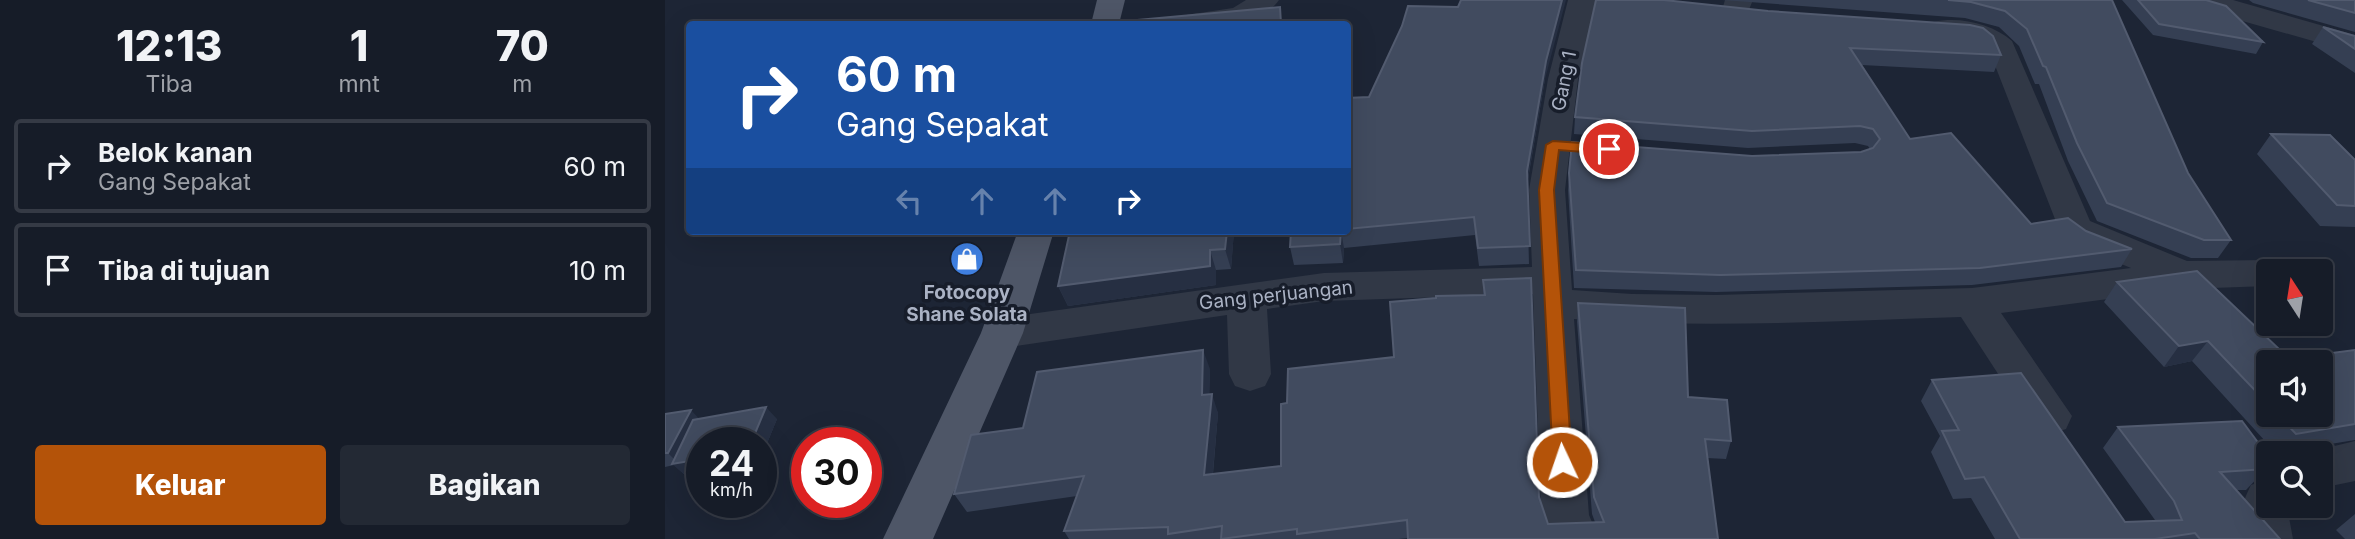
<!DOCTYPE html>
<html lang="id">
<style>
:root{--surface:#161c28;--page:#232934;--text:#f1f3f6;--muted:#9ea1a8;--line:#353a45;--accent:#b45309}
body{margin:0;font-family:Inter,sans-serif;background:var(--page);color:var(--text);height:100vh;display:flex;flex-direction:column;font-size:26px;white-space:nowrap}
*{box-sizing:border-box;margin:0}
p{font-size:23px;color:var(--muted)}
.icon{flex:none;width:38px;height:38px;fill:none;stroke:currentColor;stroke-width:2;stroke-linecap:round;stroke-linejoin:round}
.map{position:relative;flex:1;overflow:hidden}
.sheet{display:flex;flex-direction:column;background:var(--surface);width:665px}
.sheet>*{flex:none}
.top-card{position:absolute;left:21px;top:21px;width:665px;height:214px;border-radius:7px;box-shadow:0 7px 28px #0002,0 0 0 2px var(--line);background:#1a4fa0;color:#fff;overflow:hidden}
.needle{width:46px;rotate:348deg}
.tools{position:absolute;left:1591px;top:259px;display:grid;gap:14px}
.tools a{display:grid;place-items:center;width:77px;height:77px;border-radius:7px;background:var(--surface);box-shadow:0 7px 28px #0002,0 0 0 2px var(--line);font-size:35px}
.speed{position:absolute;left:21px;top:427px;display:flex;gap:14px;font-size:35px;font-weight:700;text-align:center}
.speed>*{display:grid;place-content:center;width:91px;height:91px;border-radius:50%;background:var(--surface);box-shadow:0 7px 28px #0002,0 0 0 2px var(--line);line-height:1}
.speed small{font-size:18px;font-weight:400}
.speed .limit{border:10px solid #d22;background:#fff;color:#111}
.pin{position:absolute;display:grid;place-items:center;width:60px;height:60px;color:#fff;margin:-30px;border:4px solid #fff;border-radius:50%;box-shadow:0 2px 7px #0007}
.me{position:absolute;width:77px;margin:-38px;rotate:357deg;stroke-linejoin:round;filter:drop-shadow(0 0 5px #0008)}
.turn{display:flex;align-items:center;gap:24px;height:147px;padding:0 35px;font-size:32px}
.turn .icon{width:91px;height:91px;stroke-width:2.5}
.turn b{display:block;font-size:49px;line-height:60px}
.lanes{display:flex;align-items:center;height:66px;padding:0 35px;background:#0003;justify-content:center;gap:35px;direction:ltr}
.lanes .off{opacity:.35}
.eta{display:flex;justify-content:space-evenly;align-items:center;height:119px;text-align:center}
.eta b{font-size:42px;font-weight:800;line-height:49px}
.action{display:flex;gap:14px;margin-top:auto;padding:14px 35px}
.action a{flex:1;height:80px;border-radius:7px;background:var(--accent);color:#fff;font-size:28px;font-weight:800;line-height:80px;text-align:center}
.action a+a{background:var(--page);color:var(--text)}
ul{padding:0;list-style:none}
li{display:flex;align-items:center;gap:21px;height:94px;margin:0 14px 10px;padding:0 21px;border:4px solid var(--line);border-radius:7px}
li div{flex:1}
li b{display:block;font-size:26px}
li em{font-style:normal}
main{display:flex;flex:1;min-height:0}
.map>svg:first-child{display:block}
</style>
<main>
<section class="sheet">
<div class="eta">
<div><b>12:13</b><p>Tiba</p></div>
<div><b>1</b><p>mnt</p></div>
<div><b>70</b><p>m</p></div>
</div>
<ul>
<li><svg class="icon" aria-label="right" viewBox="0 0 24 24"><path d="M7 20v-9h11M14 6l5 5-5 5"/></svg><div><b>Belok kanan</b><p>Gang Sepakat</p></div><em>60 m</em></li>
<li><svg class="icon" aria-label="arrive" viewBox="0 0 24 24"><path d="M6 21V4h12l-3 4 3 4H6"/></svg><div><b>Tiba di tujuan</b></div><em>10 m</em></li>
</ul>
<div class="action"><a>Keluar</a><a>Bagikan</a></div>
</section>
<div class="map">
<svg width="1690" height="539" viewBox="0 0 1690 539">
<rect width="100%" height="100%" fill="#1d2535"/>
<g fill="none" stroke-linecap="round" stroke-linejoin="round">
<path fill="#313846" fill-rule="evenodd" d="M581,0H614C606,12 588,20 575,23L497,24L501,18L568,8Z
M903,0H931L913,79L900,190L907,290L967,294L1051,295L1307,288L1466,268L1412,246L1397,237L1324,50L1304,40L1269,34L1265,28L1269,22C1294,16 1328,24 1347,41L1425,221L1522,261L1603,260L1617,263L1621,271H1603V286L1519,289L1336,313L1407,416L1401,429L1385,434L1369,429L1296,317C1167,321 1038,329 909,319L924,515L934,539H884L876,515L868,294L659,301L602,309L606,374L600,386L585,391L570,386L564,374L562,315L337,348L322,344L316,333L322,322L337,318L659,273L867,267L864,190L883,79Z
M1060,0H1088L1080,19L1070,21L1060,19L1056,13Z
M1521,0H1568L1690,35V53L1525,6Z
M1690,441V481L1656,488V453H1641Z
M1603,479V506H1625L1623,512L1628,539H1578C1575,515 1575,507 1586,485Z"/>
<path fill="#4e5667" fill-rule="evenodd" d="M432,0H460L454,24H426Z
M353,231H389L358,333L268,539H218L316,333Z"/>
</g>
<path fill="#353f53" fill-rule="evenodd" d="M931,0L1336,55L1329,72L1197,65L1245,139L1366,224L1421,231L1467,249L1456,267L1307,285L1051,292L909,288L903,190L904,173L1087,156L1196,152L1205,149L1203,146L1190,143L1083,148L909,134L910,117Z
M1057,0H1447L1523,173L1566,240L1553,258H1526L1432,221L1403,161L1374,84H1370L1354,46L1334,27L1300,18Z
M1457,0H1541L1598,42L1591,54L1488,35Z
M1584,0H1690V32L1588,3Z
M793,7L880,79L862,185L864,264L814,266L810,235L679,248L678,263L629,265L625,247L626,231H682V98L704,97Z
M1658,27L1690,36V73L1647,44Z
M1606,134L1690,160V227L1655,226L1592,154Z
M405,231H569L566,269L551,270V285L403,306L393,286Z
M818,280L874,497L883,524L930,522L927,514L912,322L913,303L1023,397L1066,441L1061,459L1042,458L1053,539L743,538L734,539H404L399,531L412,496L302,512L289,494L358,428L545,369L544,395L553,413L548,474L616,466L622,403L729,357L818,295Z
M1452,282L1616,351L1629,358L1690,350V440L1611,453L1527,361L1499,367L1439,302ZM1603,362L1656,415H1603Z
M1267,380L1460,522L1490,520L1438,448L1453,427L1601,469L1581,490H1571L1615,539H1330L1306,498L1288,499L1266,452L1275,436L1256,401Z
M0,414L34,419H112L96,458V443L20,475L9,465L0,467Z
M1690,514V539H1680L1671,530Z"/>
<path fill="#262f42" d="M897,0H901L880,79L861,190L862,171L881,61Z
M562,231H569L566,269L560,249Z
M676,231L679,248L678,263L675,244Z
M545,250L551,270V285L403,306L393,286Z
M1543,341L1527,361L1499,367L1514,346Z
M538,350L545,369L544,414L537,395Z
M547,394L553,413L546,493L539,475Z
M101,407L112,419L96,458V443H86Z
M26,410L38,423L37,473L20,475L7,464L13,463L3,453Z"/>
<path fill="#414b5f" stroke="#525b6f" stroke-width="2" d="M796,0H897L881,61L862,171L865,246L813,248L809,217L682,229V98L704,97L737,26L743,6L793,7Z
M931,0H999L1103,11L1305,25L1318,28L1328,36L1336,55L1185,48L1245,139L1286,133L1366,224L1403,218L1421,231L1467,249L1315,268L1055,275L911,270L904,173L907,142L1087,156L1196,152L1208,148L1215,139L1208,129L1195,126L1087,131L910,117L917,63Z
M1283,0H1447L1523,173L1566,240H1539L1442,203L1412,143L1381,67L1378,66L1362,29L1340,11L1306,2Z
M1473,0H1541L1561,6L1598,42L1494,24Z
M1643,0H1690V13Z
M615,7L616,24H473V20Z
M1658,27L1690,36V49Z
M1606,134L1665,135L1690,160V206L1672,205Z
M405,231H562L560,249L545,250V266L393,286Z
M626,231H676L675,244L625,247Z
M1532,271L1616,351L1621,350L1629,358L1690,350V424L1631,434L1613,415H1656V362H1603V404L1543,341L1514,346L1452,282Z
M866,278L874,497L883,524L939,522L929,497L913,303L1020,308L1023,397L1062,400L1066,441L1040,439L1053,539H743L742,520L632,534V529L556,539L557,526L503,534V527L399,531L419,476L289,494L306,435L358,428L372,372L538,350L537,395L547,394L539,475L616,466V404L622,403L623,369L729,357L725,302L771,298V296L820,295L818,280Z
M1356,373L1460,522L1517,520L1509,501L1453,427L1577,421L1603,456V466L1601,469L1555,472L1615,539H1535L1530,533L1490,539H1355L1319,477L1300,479L1277,431L1294,430L1267,380Z
M101,407L86,443H37V459L7,464L28,420Z
M26,410L3,453H0V414Z"/>
<path fill="#b45309" stroke="#753606" stroke-width="2" d="M888,141L944,145L951,149L944,154L894,150L889,190L907,462L904,467L897,470L890,467L888,462L874,190L881,145Z"/>
<defs>
<g id="shop-disc" transform="scale(1.75)"><circle r="9.5" fill="#3f7fe0" stroke="#171d2a"/><path d="M-5-2.5h2.3a2.7 3.5 0 0 1 5.4 0H5L5.5 6h-11ZM-1.5-2.5h3a1.5 2.3 0 0 0-3 0Z" fill="#fff"/></g>
</defs>
<g fill-rule="evenodd">
<use href="#shop-disc" x="302" y="259"/>
</g>
<g text-anchor="middle" dominant-baseline="central" stroke-width="7" stroke-linejoin="round" paint-order="stroke">
<g font-size="19" fill="#aab2c4" stroke="#171d2a">
<text transform="translate(899 81) rotate(-79)">Gang 1</text>
<text transform="translate(611 295) rotate(-6)">Gang perjuangan</text>
</g>
<g font-size="19" font-weight="bold" fill="#aab2c4" stroke="#171d2a">
<text x="302" y="292">Fotocopy<tspan x="302" dy="22">Shane Solata</tspan></text>
</g>
</g>
</svg>
<div class="tools">
<a><svg class="needle" viewBox="-14 -14 28 28"><path d="M0-13l5 13h-10z" fill="#e53935"/><path d="M0 13l5-13h-10z" fill="#9ea1a8"/></svg></a>
<a><svg class="icon" aria-label="sound" viewBox="0 0 24 24"><path d="M4 9h4l5-4v14l-5-4H4zM17 9q2 3 0 6"/></svg></a>
<a><svg class="icon" aria-label="search" viewBox="0 0 24 24"><circle cx="10" cy="10" r="6"/><path d="M15 15l6 6"/></svg></a>
</div>
<div class="speed"><div>24<small>km/h</small></div><div class="limit">30</div></div>
<div class="pin" style="left:944px;top:149px;background:#d93025"><svg class="icon" aria-label="arrive" viewBox="0 0 24 24"><path d="M6 21V4h12l-3 4 3 4H6"/></svg></div>
<svg class="me" style="left:897px;top:462px" viewBox="-20 -20 40 40"><circle r="17" fill="#b45309" stroke="#fff" stroke-width="3"/><path d="M0-11L8 9 0 5-8 9z" fill="#fff"/></svg>
<div class="top-card">
<div class="turn"><svg class="icon" aria-label="right" viewBox="0 0 24 24"><path d="M7 20v-9h11M14 6l5 5-5 5"/></svg><div><b>60 m</b>Gang Sepakat</div></div>
<div class="lanes"><svg class="icon off" aria-label="left" viewBox="0 0 24 24"><path d="M17 20v-9H6M10 6l-5 5 5 5"/></svg><svg class="icon off" aria-label="ahead" viewBox="0 0 24 24"><path d="M12 20V5M6 11l6-6 6 6"/></svg><svg class="icon off" aria-label="ahead" viewBox="0 0 24 24"><path d="M12 20V5M6 11l6-6 6 6"/></svg><svg class="icon" aria-label="right" viewBox="0 0 24 24"><path d="M7 20v-9h11M14 6l5 5-5 5"/></svg></div>
</div>
</div>
</main>
